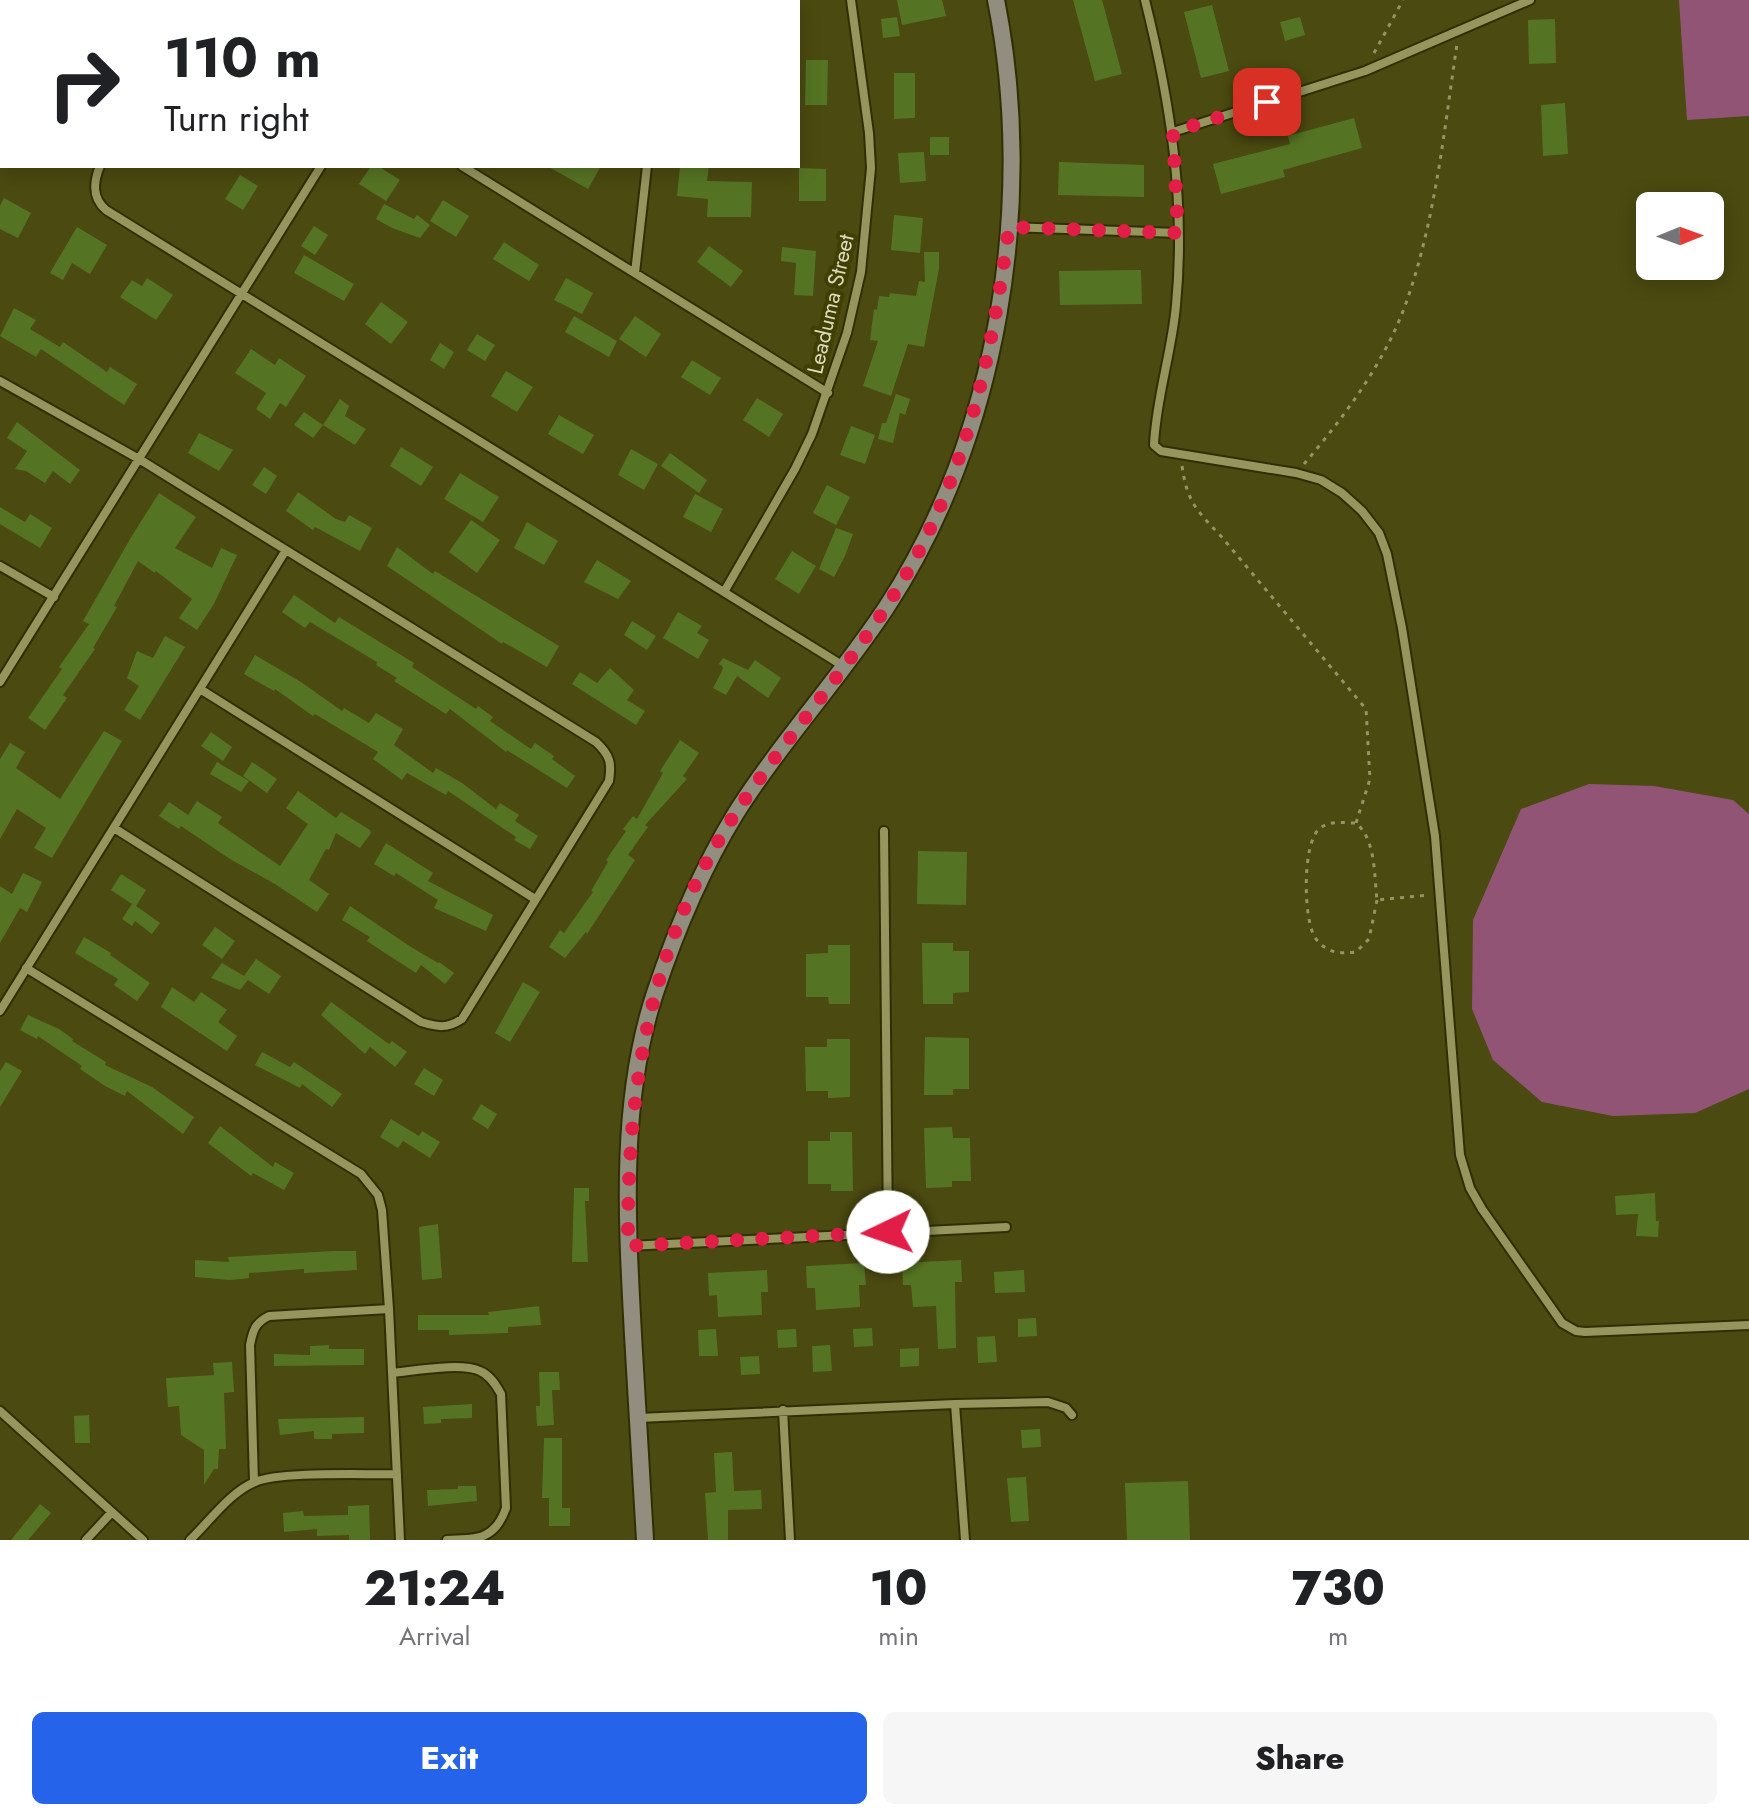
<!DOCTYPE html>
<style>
:root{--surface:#fff;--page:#f6f6f6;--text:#202124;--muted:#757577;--accent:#2563eb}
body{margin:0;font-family:Jost,sans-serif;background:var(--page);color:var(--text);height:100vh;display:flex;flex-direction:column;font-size:30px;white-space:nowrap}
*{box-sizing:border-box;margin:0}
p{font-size:26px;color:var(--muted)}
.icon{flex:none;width:44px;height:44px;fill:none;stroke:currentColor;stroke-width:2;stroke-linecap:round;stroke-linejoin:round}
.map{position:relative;height:1540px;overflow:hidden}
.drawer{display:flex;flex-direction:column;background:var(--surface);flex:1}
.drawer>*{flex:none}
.hud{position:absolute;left:0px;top:0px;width:800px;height:168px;box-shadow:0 4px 20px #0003;background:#fff;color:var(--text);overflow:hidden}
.needle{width:52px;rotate:89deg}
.buttons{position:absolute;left:1636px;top:192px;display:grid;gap:16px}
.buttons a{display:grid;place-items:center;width:88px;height:88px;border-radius:12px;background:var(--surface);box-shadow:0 4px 20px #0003;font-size:40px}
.pin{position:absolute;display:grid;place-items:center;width:68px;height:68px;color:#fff;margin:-34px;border-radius:16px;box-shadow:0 4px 12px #0006}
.me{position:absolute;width:88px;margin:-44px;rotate:267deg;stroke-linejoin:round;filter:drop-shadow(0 0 6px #0008)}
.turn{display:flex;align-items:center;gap:28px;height:168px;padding:0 32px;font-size:36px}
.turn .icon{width:104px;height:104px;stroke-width:2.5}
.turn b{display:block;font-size:56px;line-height:68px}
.eta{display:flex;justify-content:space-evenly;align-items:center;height:136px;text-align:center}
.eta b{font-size:48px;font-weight:800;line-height:56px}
.button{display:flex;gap:16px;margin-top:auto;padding:16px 32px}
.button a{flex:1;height:92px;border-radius:12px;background:var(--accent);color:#fff;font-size:32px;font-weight:800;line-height:92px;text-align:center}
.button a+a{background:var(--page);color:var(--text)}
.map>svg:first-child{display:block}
</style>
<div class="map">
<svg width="1749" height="1540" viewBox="0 0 1749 1540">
<rect width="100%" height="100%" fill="#4b4a10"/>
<path fill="#925475" d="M1679,0H1749V116L1687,120Z
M1589,784L1654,786L1733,800L1749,814V1089L1695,1113L1613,1116L1542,1102L1493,1060L1472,1009L1473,920L1521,809Z"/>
<path fill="#557423" d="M897,0H942L946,16L902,25Z
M1073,0H1102L1122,74L1095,81Z
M1212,5L1229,71L1201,78L1184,12Z
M897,17L900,36L883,38L881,19Z
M1300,17L1305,35L1285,41L1280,22Z
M1555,19L1556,63L1529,64L1528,20Z
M806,60H828L827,105H805Z
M894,73H915V118L894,119Z
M1565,103L1568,154L1543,156L1541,105Z
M1354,118L1362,148L1283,170L1285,177L1221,194L1213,164L1290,144L1288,136Z
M930,137H949V155H930Z
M924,152L926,181L900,183L898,153Z
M1059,162L1144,165V197L1058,195Z
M371,166H378L400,180L386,201L359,184Z
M547,166H601L588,189Z
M680,166H709L707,181L752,182L751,217H707L708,199L677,196Z
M799,168L826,169V201H799Z
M240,175L258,186L243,210L225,199Z
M4,198L31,213L18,238L0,229V206Z
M443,200L469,216L456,237L430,221Z
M384,204L414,219L417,215L430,225L420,238L392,228L376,219Z
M894,215L923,218L920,253L891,250Z
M314,226L328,235L315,255L301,246Z
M77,227L107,245L90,274L72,263L63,280L50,273Z
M504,242L539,265L529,281L493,259Z
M709,246L743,271L731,287L697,262Z
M782,247L816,251L813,296L794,295L796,263L781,261Z
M924,252H939V269L924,347L908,344L891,396L863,386L878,341L870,340L874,309L877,310L879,296L889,297L890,293L916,296L919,281L925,282Z
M304,255L354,284L344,301L294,273Z
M1141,270L1142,304L1060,305L1059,271Z
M147,278L173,295L156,320L120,297L132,280L142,286Z
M566,278L593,293L582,314L554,300Z
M381,302L408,322L391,344L365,324Z
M14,308L36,320L30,329L60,347L63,342L107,372L110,367L137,384L124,405L41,349L36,357L0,336Z
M574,316L617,341L609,357L565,332Z
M635,316L661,334L646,357L619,339Z
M477,334L495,345L485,361L467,350Z
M440,343L454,352L444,369L430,360Z
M251,349L275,365L279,358L306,376L286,407L280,403L270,419L256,409L266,393L235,373Z
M692,360L721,378L710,395L681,377Z
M506,371L533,387L517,412L491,396Z
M896,394L910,399L905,415L900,413L893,443L878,439L882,423H886Z
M757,398L783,414L769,437L743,420Z
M340,399L349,406L345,416L366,429L355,445L323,425Z
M304,412L323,425L313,438L294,425Z
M559,415L594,435L583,454L548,434Z
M17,422L80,470L70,484L53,471L45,483L26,471L15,469L27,451L7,438Z
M851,426L875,435L865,464L840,455Z
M199,433L233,450L219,471L188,453Z
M401,447L433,467L421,486L390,466Z
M631,449L658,464L644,490L618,475Z
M670,453L707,480L699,493L661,466Z
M264,467L277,476L266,494L252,485Z
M460,473L499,497L483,522L444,499Z
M827,485L850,497L836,525L813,513Z
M298,492L336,519L345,522L349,515L372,528L360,551L315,527L313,530L286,511Z
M159,493L196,517L175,548L212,568L221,548L237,555L214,604L197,630L179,618L192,599L156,571L155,573L138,561L114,606L117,607L93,648L95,649L63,695L67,698L45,730L28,718L62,669L59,667L89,624L83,621L133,534Z
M695,494L723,509L711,532L683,517Z
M0,507L25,522L30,514L52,528L40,548L0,524Z
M471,520L500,540L477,573L449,552Z
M527,522L558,541L544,565L514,548Z
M836,528L853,534L845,556L834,577L819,569Z
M397,547L433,574L435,571L559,646L547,667L503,642L502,644L387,566Z
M792,551L816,566L799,594L775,579Z
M597,560L631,581L618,599L584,582Z
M294,595L335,623L339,617L414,663L412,667L476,709L478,706L493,717L490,721L531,749L535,743L554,756L552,759L575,776L567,788L507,750L506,752L450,709L446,714L394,681L397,678L376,665L377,662L310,622L305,628L282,612Z
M678,612L702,626L697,633L709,640L698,659L663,638Z
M632,621L656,636L647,650L624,635Z
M165,636L185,647L140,720L124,710L139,686L127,678L137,651L153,658Z
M255,655L301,682L342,711L344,708L369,723L376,713L403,729L394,745L433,773L436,768L462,783L496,809L500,803L519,815L515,821L538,836L530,849L514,840L516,837L448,791L446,795L407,773L402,780L373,759L378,752L315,714L313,716L275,689L274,691L244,674Z
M723,658L748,670L755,660L781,678L768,698L737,676L726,695L713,688L722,671L723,667L719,664Z
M610,668L634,690L627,700L645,711L636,725L572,684L580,672L597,683Z
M104,731L122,741L52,858L34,848L46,828L17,809L0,839V759L10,743L25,752L16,768L60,799Z
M211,732L232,747L223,761L201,746Z
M680,740L699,753L683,776L687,779L645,825L648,827L628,855L635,860L587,934L586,932L565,958L549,947L560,930L564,933L593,892L591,891L608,862L606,860L626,831L623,829L633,816L637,819L663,773L660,771Z
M217,762L249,781L241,792L210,774Z
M252,762L277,779L267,793L243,776Z
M298,791L336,818L341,812L370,830L371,833L360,848L336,833L329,850L326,849L309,880L329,894L317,912L275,884L230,859L181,826L179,829L159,816L169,802L188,815L197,801L222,817L218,823L280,866L308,824L286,808Z
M386,843L433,873L428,881L493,915L486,931L434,908L438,900L396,873L394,876L374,864Z
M918,851L967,852L966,905L917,904Z
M23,873L42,882L27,912L20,908L0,943V886L12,894Z
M121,874L146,890L136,906L160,923L152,934L135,921L132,926L122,919L132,904L111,890Z
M350,906L411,947L438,963L439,962L454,973L445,984L421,965L416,973L385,953L367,941L370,937L342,920Z
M215,927L235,941L222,959L202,945Z
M84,937L111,953L110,955L150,983L137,1001L114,985L118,979L75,953Z
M922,943H953V951H969V992L953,993V1004H923Z
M828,945H850V1004H829L828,997H806V954L828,953Z
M256,959L281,976L269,994L248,980L240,990L211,978L222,963L244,976Z
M523,982L540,992L510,1042L495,1033Z
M172,987L194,1002L201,992L227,1010L218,1022L237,1036L227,1051L161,1007Z
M331,1002L389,1044L392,1041L407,1052L395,1067L370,1047L365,1054L321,1015Z
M28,1015L59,1029L73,1039L72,1041L106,1062L105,1065L152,1087L194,1117L183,1134L127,1091L125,1096L105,1086L80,1069L82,1066L38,1036L37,1039L20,1030Z
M925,1037L969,1038V1089H953V1095H924Z
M827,1039H850V1097L828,1098V1091H806L805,1047H827Z
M262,1052L290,1067L294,1062L342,1094L332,1107L302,1084L300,1088L255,1065Z
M6,1062L22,1071L0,1107V1071Z
M424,1068L443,1080L434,1096L414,1084Z
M481,1104L497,1114L488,1129L472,1119Z
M391,1119L419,1136L422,1131L440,1142L430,1158L403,1141L398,1148L380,1137Z
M220,1126L273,1167L275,1162L294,1173L284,1190L253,1173L251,1176L208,1143Z
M952,1127L953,1138H970L971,1181H952V1187L926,1188L924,1128Z
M830,1132H852L853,1191H831V1184H808V1141H830Z
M574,1188H589V1201H585L588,1262H572Z
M1655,1193L1656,1221H1659L1658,1237L1636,1236L1638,1214L1616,1215L1615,1196Z
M438,1224L442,1278L422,1280L419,1227Z
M334,1251H356L357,1270L304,1273V1269L249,1273V1278L230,1280L195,1277V1260L229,1262L228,1257Z
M961,1260L962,1282H955L956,1348L938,1349L936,1306L913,1307L911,1285H903L902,1263Z
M864,1263L866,1285H859L860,1307L816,1310L815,1288H807L806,1266Z
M767,1270L768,1292H761L762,1315L718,1317L717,1295L709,1296L708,1273Z
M1024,1270L1025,1292L995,1293L994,1272Z
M539,1306L541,1325L508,1327V1333L449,1335V1330H418V1315H489L488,1312Z
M1036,1318L1037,1336L1018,1337V1319Z
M872,1328L873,1346L854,1347L853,1329Z
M716,1329L718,1356H699L698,1330Z
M796,1329L797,1347L778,1348L777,1330Z
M995,1336L997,1362L978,1363L977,1337Z
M329,1345V1349H364V1365L274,1366V1354L310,1355V1346Z
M830,1345L832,1371L813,1372L812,1346Z
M919,1348V1366L900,1367V1349Z
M759,1356L760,1374L741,1375L740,1357Z
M232,1362L234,1392L224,1393L226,1449H219L218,1469H214L204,1485V1450L181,1435L179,1406L168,1407L166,1378L214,1375L213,1363Z
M539,1372H559L560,1390H552L554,1425L537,1426L536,1406H540Z
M472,1404V1418L441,1419V1423L424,1424L423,1407Z
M89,1415L90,1443H75L74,1416Z
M364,1417V1433L332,1434V1439H314V1431L280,1435L278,1419Z
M1040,1429L1041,1447L1022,1448L1021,1430Z
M544,1438H562V1508H570V1526H549V1498H542Z
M732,1452L734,1491L761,1490L762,1509L728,1510V1540H708L705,1493L716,1492L714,1453Z
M1026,1477L1029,1521L1011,1522L1007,1478Z
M1188,1481L1190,1540H1127L1125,1483Z
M458,1486H476L477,1501L428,1506L427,1490L458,1489Z
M40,1504L51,1513L28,1540H11Z
M369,1505L370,1540H349V1535L317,1536V1529L284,1532L283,1513L303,1511L304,1516L348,1515V1506Z"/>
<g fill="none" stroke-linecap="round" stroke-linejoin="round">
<g stroke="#302f03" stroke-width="12">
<path id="minor" d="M620,0V2
M1145,0C1170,100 1186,201 1176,305C1172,352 1156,398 1154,445L1161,451L1296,473L1321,480L1342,493L1362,511L1379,533L1387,554L1402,628L1435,836L1460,1155L1470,1188L1482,1209L1562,1323L1576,1331L1585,1332L1749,1325
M57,2L58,0
M204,2L205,0
M408,2L409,0
M0,92L2,89
M1173,132L1365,71L1530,0
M100,166C93,183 92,198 106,210L845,667
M462,166L828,393
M1009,227L1178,233
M635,273L647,166
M0,381L139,459L596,742C610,755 612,763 609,781L462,1019C447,1029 438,1027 421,1022L114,828
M0,566L54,597
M724,592L795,469L812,434L847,333L861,272L871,168L869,133L851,0
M0,682L321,166
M200,689L535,899
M884,831L888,1232
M26,968L361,1174L378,1195L382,1210L389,1309L400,1540
M0,1011L286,550
M628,1246L1006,1227
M392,1373C414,1371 461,1362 480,1371C490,1375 496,1385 501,1394L506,1508C495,1540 477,1539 447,1540
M955,1404L1048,1402L1066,1408L1072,1415
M783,1410L790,1540
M0,1411L143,1540
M638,1418L955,1404L965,1540
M254,1482L250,1345C253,1330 255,1323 269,1316L389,1309
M86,1540L112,1512
M190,1540C209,1522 230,1492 255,1482C280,1471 365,1475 397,1474"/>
</g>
<g stroke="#302f03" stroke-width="20">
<path id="secondary" d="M645,1540C641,1472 637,1403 633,1335C627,1222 619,1102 655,993C676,930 701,870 736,813C781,742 839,679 886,608C999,436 1036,200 996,0"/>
</g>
<path stroke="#949469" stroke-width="3" stroke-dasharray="4 6" stroke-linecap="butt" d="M1374,53L1403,0
M1304,464C1344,417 1383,365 1405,306C1435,223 1444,131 1457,44
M1182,466C1187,501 1196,510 1220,535L1366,709L1370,779L1356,823
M1377,900L1369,939L1356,952C1340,954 1327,953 1316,939C1303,922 1302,844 1319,829C1329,820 1343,823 1356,823C1376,840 1374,875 1377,900L1429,895"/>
<use href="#minor" stroke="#95955d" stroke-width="8"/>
<use href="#secondary" stroke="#918e80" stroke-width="16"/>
</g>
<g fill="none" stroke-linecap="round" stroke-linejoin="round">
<path stroke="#e11d48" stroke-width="14" stroke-dasharray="0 25.2" d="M888,1232L628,1246C627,1088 649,942 739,808C802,715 882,632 930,529C977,429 994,335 1009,227L1178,233L1173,132L1267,102"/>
</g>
<g text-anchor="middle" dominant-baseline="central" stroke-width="8" stroke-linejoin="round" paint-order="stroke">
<g font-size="22" fill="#dadbbe" stroke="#413f02">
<text transform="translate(830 304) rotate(-77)">Leaduma Street</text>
</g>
</g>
</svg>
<div class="buttons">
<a><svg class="needle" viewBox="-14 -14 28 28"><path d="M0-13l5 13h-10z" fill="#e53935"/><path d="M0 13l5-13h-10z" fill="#757577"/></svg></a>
</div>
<div class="pin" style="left:1267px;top:102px;background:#d93025"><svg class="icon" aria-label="arrive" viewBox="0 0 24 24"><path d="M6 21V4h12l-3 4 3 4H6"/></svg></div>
<svg class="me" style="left:888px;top:1232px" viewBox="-20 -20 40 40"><circle r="19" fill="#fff"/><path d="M0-13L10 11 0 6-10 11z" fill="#e11d48"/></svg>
<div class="hud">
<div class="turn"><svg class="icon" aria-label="right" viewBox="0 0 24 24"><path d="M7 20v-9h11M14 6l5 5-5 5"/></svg><div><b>110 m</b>Turn right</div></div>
</div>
</div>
<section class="drawer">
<div class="eta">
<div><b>21:24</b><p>Arrival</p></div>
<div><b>10</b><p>min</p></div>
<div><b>730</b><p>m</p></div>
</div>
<div class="button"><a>Exit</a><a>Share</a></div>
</section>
